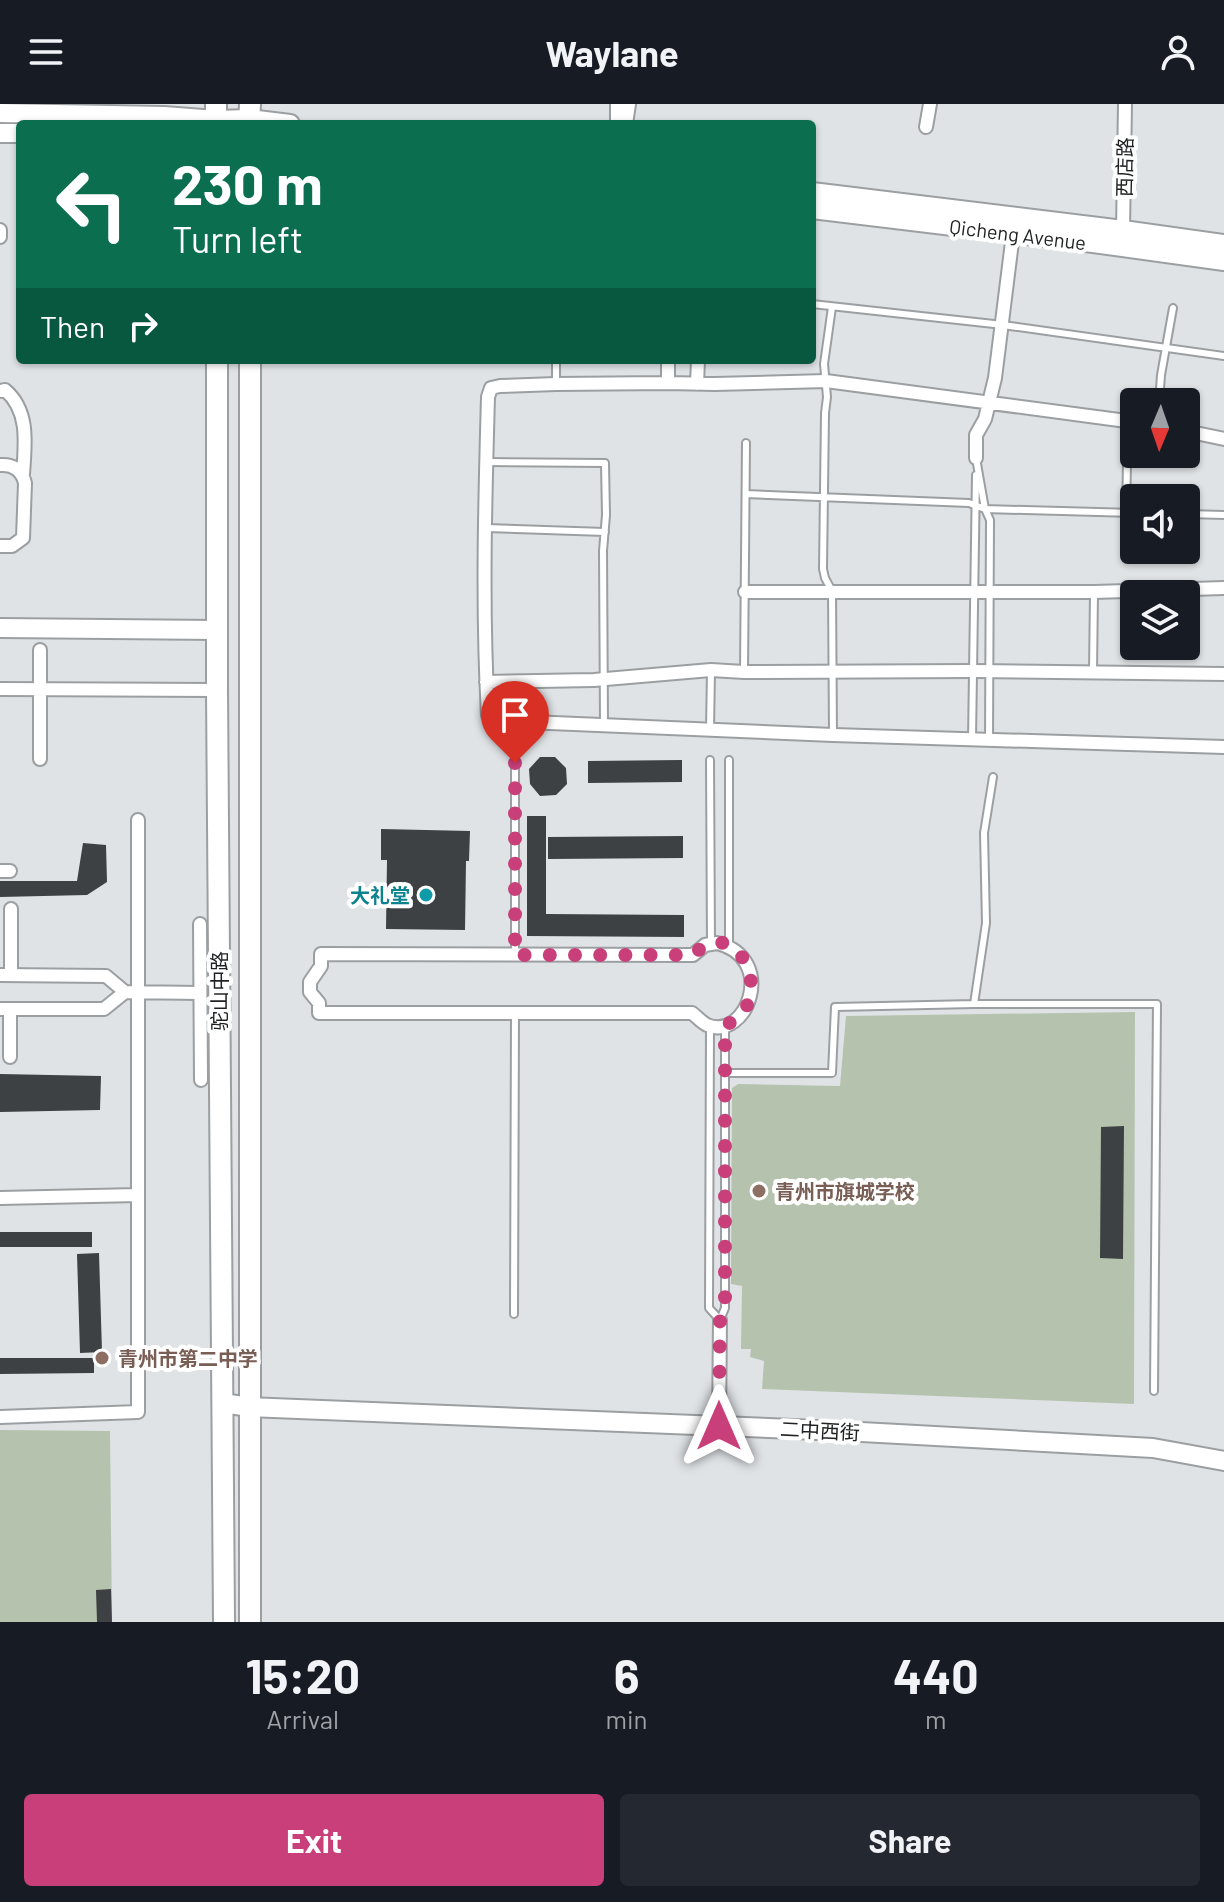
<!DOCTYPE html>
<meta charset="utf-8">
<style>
:root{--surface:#171b24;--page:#242831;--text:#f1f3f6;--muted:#9ea1a6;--accent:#c83f7a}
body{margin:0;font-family:Barlow,"Noto Sans SC",sans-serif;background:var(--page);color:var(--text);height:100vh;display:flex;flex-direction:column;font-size:30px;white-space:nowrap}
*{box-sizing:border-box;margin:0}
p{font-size:26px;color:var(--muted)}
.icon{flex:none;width:44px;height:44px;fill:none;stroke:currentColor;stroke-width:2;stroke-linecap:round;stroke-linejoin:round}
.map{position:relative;height:1518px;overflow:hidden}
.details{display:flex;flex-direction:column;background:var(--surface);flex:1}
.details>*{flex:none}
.top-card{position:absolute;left:16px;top:16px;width:800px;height:244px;border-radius:8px;box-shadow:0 2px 6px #0004;background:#0b6e4f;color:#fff;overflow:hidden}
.needle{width:52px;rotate:182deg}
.buttons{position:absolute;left:1120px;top:284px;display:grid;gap:16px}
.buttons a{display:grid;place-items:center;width:80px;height:80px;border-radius:8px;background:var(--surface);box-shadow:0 2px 6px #0004;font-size:40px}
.pin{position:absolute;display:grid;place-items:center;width:68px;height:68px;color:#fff;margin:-82px -34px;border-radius:50% 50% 50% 0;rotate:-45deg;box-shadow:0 0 8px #0007}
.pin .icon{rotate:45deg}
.me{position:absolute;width:88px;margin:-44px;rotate:0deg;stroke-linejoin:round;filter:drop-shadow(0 0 6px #0008)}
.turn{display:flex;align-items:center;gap:28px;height:168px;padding:0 24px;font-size:36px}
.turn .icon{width:104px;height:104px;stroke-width:2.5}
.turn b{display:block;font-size:56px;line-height:68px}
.then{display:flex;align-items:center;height:76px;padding:0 24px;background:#0003;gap:16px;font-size:30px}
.eta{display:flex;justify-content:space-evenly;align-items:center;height:136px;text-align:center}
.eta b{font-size:48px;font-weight:700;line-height:56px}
.cta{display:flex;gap:16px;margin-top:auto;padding:16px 24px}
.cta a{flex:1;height:92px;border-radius:8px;background:var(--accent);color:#fff;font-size:32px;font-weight:700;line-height:92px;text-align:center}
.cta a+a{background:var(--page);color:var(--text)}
header{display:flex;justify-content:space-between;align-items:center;height:104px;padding:0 24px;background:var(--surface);font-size:36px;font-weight:700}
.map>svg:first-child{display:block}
</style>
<header><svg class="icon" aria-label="menu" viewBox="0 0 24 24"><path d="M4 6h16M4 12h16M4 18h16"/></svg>Waylane<svg class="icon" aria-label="person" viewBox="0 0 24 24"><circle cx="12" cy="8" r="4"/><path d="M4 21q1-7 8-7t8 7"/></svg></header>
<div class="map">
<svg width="1224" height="1518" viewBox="0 0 1224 1518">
<rect width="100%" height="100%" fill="#e0e3e6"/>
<path fill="#b5c3ae" d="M1135,908L1134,1300L762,1285L764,1257L750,1253L751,1245H741L742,1182L731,1180L732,984L738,980L840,982L846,912Z
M0,1326L110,1327L112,1518H0Z"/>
<path fill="#3e4143" d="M540,653H555L566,664L567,680L556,691L540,692L530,680L529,665Z
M682,656V678L588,679V657Z
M527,712H546V810L684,811V833L527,832Z
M381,725L470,727L469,757H466L465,826L386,825L387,756H381Z
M683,732V754L548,755V733Z
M83,739L106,741L107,778L87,791L0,793V777H77Z
M0,970L101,972L100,1006L0,1008Z
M1124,1022L1123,1155L1100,1154L1101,1023Z
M0,1128H92V1143H0Z
M99,1149L102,1248L80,1249L77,1150Z
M0,1254H94V1269L0,1270Z
M111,1485L112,1518H97L96,1486Z"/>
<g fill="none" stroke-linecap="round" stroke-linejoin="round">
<g stroke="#9c9fa2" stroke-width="10">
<path id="lane" d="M812,200L1003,221L1224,252
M832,203L824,260L827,293L825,309L823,465L825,474L832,487L833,631
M556,280V256
M1159,298L1161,271L1173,204
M1173,350L1174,351
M976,354L985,405L990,416L989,636
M487,358L605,359L606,411L603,447L604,621
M746,390L969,399L985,405L1134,409
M1126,409L1127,359
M1186,410L1224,411
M486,424L605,428
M744,568L746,339
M1093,569L1094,488
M710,626L711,566
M972,635L976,371
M710,656L711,839
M729,656V842
M515,851V659
M974,900L986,819L984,729L993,673
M710,922L709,1204L720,1216L725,1204V921
M725,969H832L835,903L974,900H1157L1154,1287
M514,1210L515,909"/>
</g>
<g stroke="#9c9fa2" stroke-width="16">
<path id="street" d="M617,20V0
M626,20L629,0
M926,23L930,0
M1123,126L1125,0
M0,133V126
M668,279V256
M697,280L698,256
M0,287L5,286C30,307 25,341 23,370
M1134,318L826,277L715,280L668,279L556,280L500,282L491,284L488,293C485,399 482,505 488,611L505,617L833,631L1224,643
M1186,327L1224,335
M976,354V331L985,315L995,274L1013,130
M0,361C13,360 22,366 25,379L23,434L12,442H0
M745,488H1094L1224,484
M486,578L594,576L711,566L744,568L974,567L1224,570
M0,585L217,586
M40,655V546
M0,767H10
M200,820L201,976
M717,839C778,854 747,938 707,921C701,918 697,913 692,909H319V899L310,888V878L321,862V850L693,851L705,841Z
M0,871L106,872L125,888
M11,871V805
M0,905H104L125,888L200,889
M10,953V905
M0,1094L138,1091
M0,1313L138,1308V716
M719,1322L720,1216"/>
</g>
<g stroke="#9c9fa2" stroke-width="22">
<path id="secondary" d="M0,9L164,12L216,16L249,15L290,20
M0,29H20
M812,88L1123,126L1224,140
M812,105L1093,139L1224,157
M0,524L217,526
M222,1299L250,1303L843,1327L1153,1344L1224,1357"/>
</g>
<g stroke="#9c9fa2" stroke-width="24">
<path id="primary" d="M216,0V20
M249,20L250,0
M217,256V586L224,1518
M250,256V1518"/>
</g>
<use href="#lane" stroke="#fff" stroke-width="6"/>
<use href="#street" stroke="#fff" stroke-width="12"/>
<use href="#secondary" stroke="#fff" stroke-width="18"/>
<use href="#primary" stroke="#fff" stroke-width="20"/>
</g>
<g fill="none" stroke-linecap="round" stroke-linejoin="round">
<path stroke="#c83f7a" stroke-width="14" stroke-dasharray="0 25.2" d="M515,659V851H693C697,848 702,842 708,840C746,826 774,902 725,921V1204L720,1216L719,1322"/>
</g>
<circle fill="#0f9aa8" stroke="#fff" stroke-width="3" cx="426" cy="791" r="8"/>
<g fill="#8d6e63" stroke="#fff" stroke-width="3">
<circle cx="759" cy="1087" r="8"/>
<circle cx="102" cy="1254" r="8"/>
</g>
<g text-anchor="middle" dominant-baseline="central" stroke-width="8" stroke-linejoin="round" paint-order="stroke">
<g font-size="20" fill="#1e2021" stroke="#fff">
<text transform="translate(1124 63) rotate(-89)">西店路</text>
<text transform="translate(1018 130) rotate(7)">Qicheng Avenue</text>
<text transform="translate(219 887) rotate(-90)">驼山中路</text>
<text transform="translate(820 1326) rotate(3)">二中西街</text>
</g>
<g font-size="20" font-weight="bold" fill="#0d838f" stroke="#fff" text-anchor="end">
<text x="410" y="791">大礼堂</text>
</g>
<g font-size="20" font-weight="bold" fill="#785e54" stroke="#fff" text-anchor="start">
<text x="775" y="1087">青州市旗城学校</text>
<text x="118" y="1254">青州市第二中学</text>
</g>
</g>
</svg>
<div class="buttons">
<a><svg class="needle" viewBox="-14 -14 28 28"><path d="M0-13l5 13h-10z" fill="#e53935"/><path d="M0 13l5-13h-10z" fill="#9ea1a6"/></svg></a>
<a><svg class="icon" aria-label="sound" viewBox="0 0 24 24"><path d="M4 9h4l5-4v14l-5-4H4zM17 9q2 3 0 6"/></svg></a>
<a><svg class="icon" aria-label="layers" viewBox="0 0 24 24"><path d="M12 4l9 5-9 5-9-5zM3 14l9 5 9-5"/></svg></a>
</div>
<div class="pin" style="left:515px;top:659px;background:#d93025"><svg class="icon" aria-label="arrive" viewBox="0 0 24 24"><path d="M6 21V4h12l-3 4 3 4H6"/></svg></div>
<svg class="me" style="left:719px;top:1322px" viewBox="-20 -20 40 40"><path d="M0-17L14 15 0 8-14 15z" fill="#c83f7a" stroke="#fff" stroke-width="4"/></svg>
<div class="top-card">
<div class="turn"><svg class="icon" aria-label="left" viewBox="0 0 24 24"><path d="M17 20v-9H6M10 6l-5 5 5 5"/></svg><div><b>230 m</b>Turn left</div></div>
<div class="then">Then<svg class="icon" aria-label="right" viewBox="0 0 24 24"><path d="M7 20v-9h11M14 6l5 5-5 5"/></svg></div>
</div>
</div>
<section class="details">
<div class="eta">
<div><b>15:20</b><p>Arrival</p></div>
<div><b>6</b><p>min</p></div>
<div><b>440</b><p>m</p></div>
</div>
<div class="cta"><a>Exit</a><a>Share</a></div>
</section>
